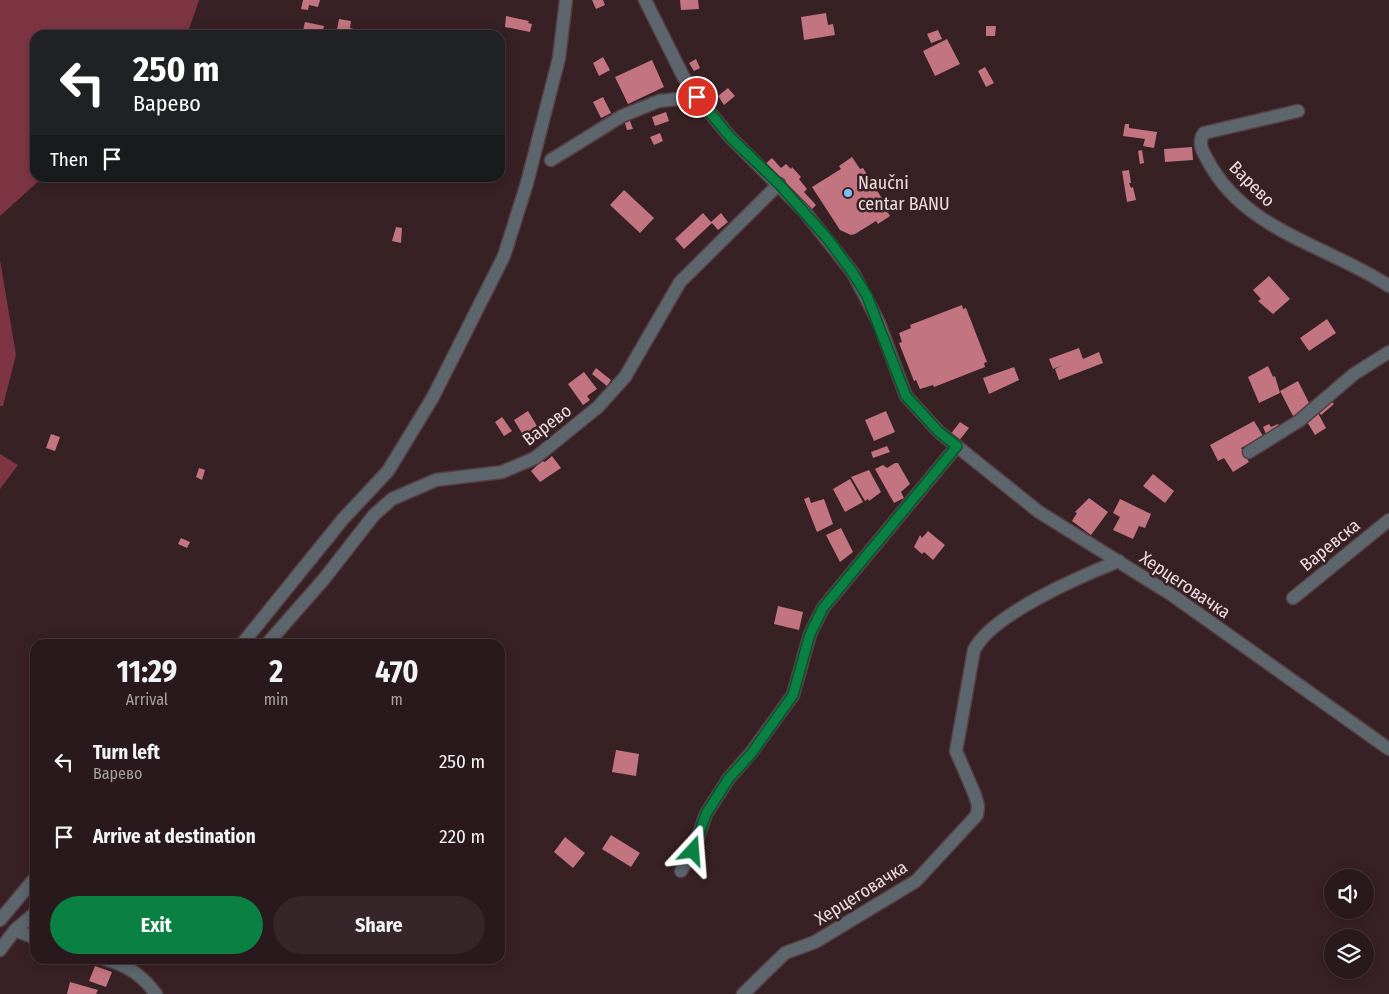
<!DOCTYPE html>
<meta charset="utf-8">
<style>
:root{--surface:#2a191c;--page:#362629;--text:#f1f3f6;--muted:#a5a0a3;--line:#46383b;--accent:#0b8043}
body{margin:0;font-family:"Fira Sans Condensed",sans-serif;background:var(--page);color:var(--text);height:100vh;display:flex;flex-direction:column;font-size:19px;white-space:nowrap}
*{box-sizing:border-box;margin:0}
p{font-size:16px;color:var(--muted)}
.icon{flex:none;width:28px;height:28px;fill:none;stroke:currentColor;stroke-width:2;stroke-linecap:round;stroke-linejoin:round}
.map{position:relative;flex:1;overflow:hidden}
.side{position:absolute;left:30px;top:639px;width:475px;height:325px;display:flex;flex-direction:column;background:var(--surface);border-radius:15px;box-shadow:0 2px 12px #0003,0 0 0 1px var(--line)}
.side>*{flex:none}
.top-card{position:absolute;left:30px;top:30px;width:475px;height:152px;border-radius:15px;box-shadow:0 2px 12px #0003,0 0 0 1px var(--line);background:#202124;color:#fff;overflow:hidden}
.controls{position:absolute;left:1324px;top:869px;display:grid;gap:10px}
.controls a{display:grid;place-items:center;width:50px;height:50px;border-radius:50%;background:var(--surface);box-shadow:0 2px 12px #0003,0 0 0 1px var(--line);font-size:25px}
.pin{position:absolute;display:grid;place-items:center;width:42px;height:42px;color:#fff;margin:-21px;border:2px solid #fff;border-radius:50%;box-shadow:0 1px 5px #0007}
.me{position:absolute;width:55px;margin:-28px;rotate:19deg;stroke-linejoin:round;filter:drop-shadow(0 0 4px #0008)}
.turn{display:flex;align-items:center;gap:18px;height:105px;padding:0 20px;font-size:22px}
.turn .icon{width:65px;height:65px;stroke-width:2.5}
.turn b{display:block;font-size:35px;line-height:42px}
.then{display:flex;align-items:center;height:48px;padding:0 20px;background:#0003;gap:10px;font-size:19px}
.eta{display:flex;justify-content:space-evenly;align-items:center;height:85px;text-align:center}
.eta b{font-size:30px;font-weight:700;line-height:35px}
.action{display:flex;gap:10px;margin-top:auto;padding:10px 20px}
.action a{flex:1;height:58px;border-radius:30px;background:var(--accent);color:#fff;font-size:20px;font-weight:700;line-height:58px;text-align:center}
.action a+a{background:var(--page);color:var(--text)}
ul{padding:0;list-style:none}
li{display:flex;align-items:center;gap:15px;height:75px;padding:0 20px}
li div{flex:1}
li b{display:block;font-size:19px}
li em{font-style:normal}
.map>svg:first-child{display:block}
</style>
<div class="map">
<svg width="1389" height="994" viewBox="0 0 1389 994">
<rect width="100%" height="100%" fill="#382125"/>
<path fill="#7d3544" d="M0,0H199L187,35H35V178H42L0,216Z
M0,260L16,355L3,406H0Z
M0,454L18,465L0,489Z"/>
<path fill="#c37481" d="M303,0H320L318,7L309,5L308,10L301,9Z
M592,0H603L605,5L596,9Z
M680,0H698L699,9L681,10Z
M826,13L828,25L833,24L835,35L804,40L801,17Z
M506,16L529,21L528,23L532,24L530,32L505,27Z
M339,19L351,21L350,28L358,30L357,35H336Z
M305,22L324,26L322,35H302Z
M986,26H996L995,36H986Z
M938,30L942,39L931,43L927,34Z
M947,39L960,64L935,76L923,51Z
M603,57L610,70L599,76L593,63Z
M696,59L700,68L694,71L689,63Z
M652,60L664,87L628,104L615,77Z
M985,67L994,83L986,87L978,71Z
M728,88L735,96L724,105L718,96Z
M603,97L611,113L601,118L593,102Z
M666,112L669,121L655,126L652,117Z
M630,121L633,129L627,130L625,123Z
M1125,124H1129V128L1157,132L1154,148L1143,146L1145,139L1123,136Z
M660,133L663,141L654,145L650,137Z
M1192,147L1193,160L1165,162L1164,149Z
M1142,150L1144,163L1140,164L1138,151Z
M852,157L860,169L863,168L883,200L881,201L890,216L878,224L876,221L855,234L851,235L840,230L812,187L841,169L839,166Z
M772,158L781,168L786,164L791,169L792,167L801,177L799,179L807,189L804,192L816,205L811,210L775,172L772,175L764,165Z
M1129,170L1131,183H1129L1131,188L1133,187L1136,200L1127,202L1122,171Z
M624,190L654,218L640,233L610,205Z
M703,213L711,222L721,213L728,222L718,230L712,223L684,249L675,239Z
M396,227L402,228L401,243L392,241Z
M1269,276L1290,299L1273,314L1258,301L1261,299L1253,290Z
M962,305L963,309L966,308L987,362L984,363L985,367L934,387L933,385L920,389L916,380L914,381L899,343L902,342L899,333L911,328L910,325Z
M1327,319L1336,333L1309,351L1300,338Z
M1079,348L1083,359L1099,352L1103,363L1059,380L1055,369L1063,365L1053,369L1049,359Z
M1268,366L1273,377L1275,376L1280,393L1259,403L1248,377Z
M1014,367L1019,380L989,394L983,378Z
M596,368L611,380L607,386L592,374Z
M584,372L597,389L587,396L590,400L583,405L568,384Z
M1298,381L1311,407L1293,416L1280,391Z
M1330,400L1334,404L1321,415L1317,410Z
M528,411L537,426L523,435L514,420Z
M886,411L895,432L874,441L865,420Z
M1318,413L1326,428L1315,435L1306,420Z
M502,417L512,431L504,436L495,422Z
M1254,421L1263,436L1241,448L1249,462L1233,472L1224,458L1218,461L1210,445Z
M960,422L969,428L958,442L949,436Z
M1269,424L1271,427L1278,424L1280,427L1266,434L1263,427Z
M51,434L60,437L55,451L46,448Z
M887,446L890,452L873,458L871,452Z
M552,456L561,468L540,482L531,471L542,461L545,462Z
M895,463H898L910,484L901,492L904,498L894,503L875,469L883,465L887,468Z
M199,468L205,470L202,480L196,477Z
M869,470L881,492L869,501L868,499L865,501L851,477Z
M1153,474L1174,491L1165,503L1143,486Z
M850,479L863,502L845,512L833,489Z
M809,497L811,503L824,499L833,524L817,532L804,499Z
M1089,498L1108,512L1091,535L1072,521L1077,513L1075,512Z
M1120,499L1151,514L1145,528L1139,526L1133,539L1113,530L1120,517L1113,513Z
M841,528L853,552L840,562L826,535Z
M928,531L945,545L933,560L924,552L922,554L914,547L920,535L922,538Z
M181,538L190,542L187,548L178,544Z
M778,606L803,612L799,630L774,624Z
M616,750L639,754L636,776L612,772Z
M611,835L640,853L631,867L602,849Z
M565,837L585,853L573,868L554,852Z
M95,966L112,972L106,987L89,981Z
M70,982L98,990L96,994H67Z"/>
<g fill="none" stroke-linecap="round" stroke-linejoin="round">
<g stroke="#553f43" stroke-width="15">
<path id="minor" d="M645,0L683,76L697,97L730,137L805,212L853,273L879,323L906,396L939,432L1039,512L1172,595L1389,749
M1298,111L1204,133C1197,143 1203,152 1208,161C1246,232 1327,245 1389,286
M551,160L622,116L659,101L697,97
M1249,452L1299,421L1354,374L1389,352
M1293,598L1389,520
M242,644L343,519L388,471L433,397L504,256L527,183L559,58L566,0
M267,644L324,579L374,515L392,499L436,480L502,472L535,458L598,407L625,377L680,282L779,184
M681,871L693,851L706,814L729,778L751,753L793,695L810,634L823,608L957,446
M0,920L35,878
M15,930L35,938
M0,950L15,930L35,913
M105,959C128,966 141,974 156,994
M743,994L785,953L815,942L916,881L977,815L978,806L975,795L956,751L974,650C992,614 1081,576 1119,561"/>
</g>
<use href="#minor" stroke="#5d666d" stroke-width="12"/>
</g>
<g fill="none" stroke-linecap="round" stroke-linejoin="round">
<g stroke="#07532c" stroke-width="12">
<path id="route" d="M693,851L706,814L729,778L751,754L793,695L810,634L823,608L957,446L939,432L906,396L867,296L853,273L827,238L779,184L730,137L697,97"/>
</g>
<use href="#route" stroke="#0b8043" stroke-width="9"/>
</g>
<circle fill="#76c0f7" stroke="#382125" stroke-width="2" cx="848" cy="193" r="5"/>
<g text-anchor="middle" dominant-baseline="central" stroke-width="5" stroke-linejoin="round" paint-order="stroke">
<g font-size="18" fill="#ecdcde" stroke="#382125" text-anchor="start">
<text x="858" y="183">Naučni<tspan x="858" dy="21">centar BANU</tspan></text>
</g>
<g font-size="18" fill="#ecdcde" stroke="#382125">
<text transform="translate(1252 184) rotate(45)">Варево</text>
<text transform="translate(547 425) rotate(-37)">Варево</text>
<text transform="translate(1330 545) rotate(-39)">Варевска</text>
<text transform="translate(1185 585) rotate(34)">Херцеговачка</text>
<text transform="translate(861 893) rotate(-32)">Херцеговачка</text>
</g>
</g>
</svg>
<div class="controls">
<a><svg class="icon" aria-label="sound" viewBox="0 0 24 24"><path d="M4 9h4l5-4v14l-5-4H4zM17 9q2 3 0 6"/></svg></a>
<a><svg class="icon" aria-label="layers" viewBox="0 0 24 24"><path d="M12 4l9 5-9 5-9-5zM3 14l9 5 9-5"/></svg></a>
</div>
<div class="pin" style="left:697px;top:97px;background:#d93025"><svg class="icon" aria-label="arrive" viewBox="0 0 24 24"><path d="M6 21V4h12l-3 4 3 4H6"/></svg></div>
<svg class="me" style="left:693px;top:851px" viewBox="-20 -20 40 40"><path d="M0-17L14 15 0 8-14 15z" fill="#0b8043" stroke="#fff" stroke-width="4"/></svg>
<div class="top-card">
<div class="turn"><svg class="icon" aria-label="left" viewBox="0 0 24 24"><path d="M17 20v-9H6M10 6l-5 5 5 5"/></svg><div><b>250 m</b>Варево</div></div>
<div class="then">Then<svg class="icon" aria-label="arrive" viewBox="0 0 24 24"><path d="M6 21V4h12l-3 4 3 4H6"/></svg></div>
</div>
<section class="side">
<div class="eta">
<div><b>11:29</b><p>Arrival</p></div>
<div><b>2</b><p>min</p></div>
<div><b>470</b><p>m</p></div>
</div>
<ul>
<li><svg class="icon" aria-label="left" viewBox="0 0 24 24"><path d="M17 20v-9H6M10 6l-5 5 5 5"/></svg><div><b>Turn left</b><p>Варево</p></div><em>250 m</em></li>
<li><svg class="icon" aria-label="arrive" viewBox="0 0 24 24"><path d="M6 21V4h12l-3 4 3 4H6"/></svg><div><b>Arrive at destination</b></div><em>220 m</em></li>
</ul>
<div class="action"><a>Exit</a><a>Share</a></div>
</section>
</div>
